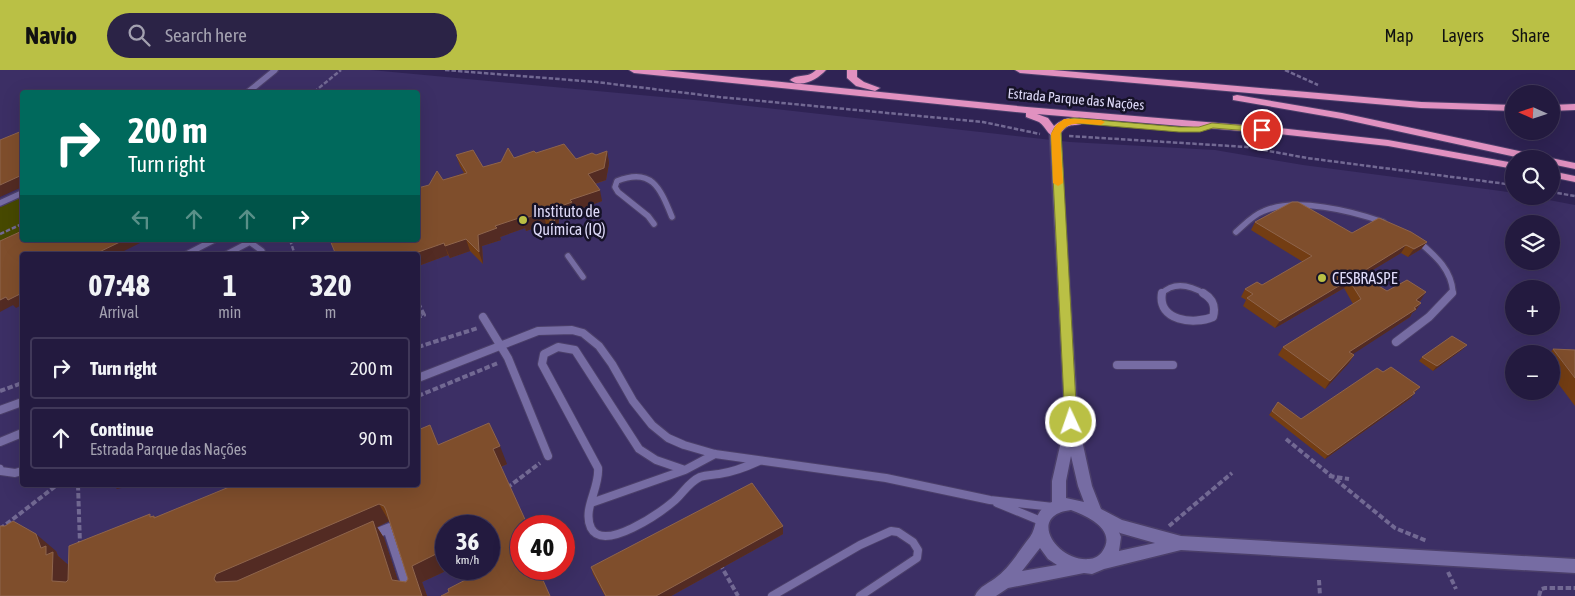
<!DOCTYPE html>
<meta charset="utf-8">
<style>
:root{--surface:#231a3f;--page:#2b2346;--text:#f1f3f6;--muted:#a3a1b0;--line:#403859;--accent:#bac045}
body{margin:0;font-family:"Asap Condensed",sans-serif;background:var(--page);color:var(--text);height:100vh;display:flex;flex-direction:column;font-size:19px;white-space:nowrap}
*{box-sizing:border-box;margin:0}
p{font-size:16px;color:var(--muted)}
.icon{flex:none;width:28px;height:28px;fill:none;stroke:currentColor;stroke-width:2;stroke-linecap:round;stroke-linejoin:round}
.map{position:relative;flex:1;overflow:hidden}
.panel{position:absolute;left:20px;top:182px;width:400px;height:235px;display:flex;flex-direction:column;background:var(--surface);border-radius:5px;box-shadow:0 5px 20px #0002,0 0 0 1px var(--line)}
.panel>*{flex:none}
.hud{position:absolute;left:20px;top:20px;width:400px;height:152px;border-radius:5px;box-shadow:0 5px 20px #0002,0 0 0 1px var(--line);background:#00695c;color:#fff;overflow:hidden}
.needle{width:32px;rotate:273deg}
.fabs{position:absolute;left:1505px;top:15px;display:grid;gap:10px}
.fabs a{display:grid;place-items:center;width:55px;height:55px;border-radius:50%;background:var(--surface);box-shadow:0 5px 20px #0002,0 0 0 1px var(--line);font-size:25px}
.speed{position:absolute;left:435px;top:445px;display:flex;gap:10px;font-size:25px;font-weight:700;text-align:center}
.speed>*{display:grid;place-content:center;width:65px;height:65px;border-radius:50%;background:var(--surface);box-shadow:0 5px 20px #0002,0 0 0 1px var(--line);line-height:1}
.speed small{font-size:12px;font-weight:400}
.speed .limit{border:8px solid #d22;background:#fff;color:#111}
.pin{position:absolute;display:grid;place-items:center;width:42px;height:42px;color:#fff;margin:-21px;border:2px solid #fff;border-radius:50%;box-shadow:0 1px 5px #0007}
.me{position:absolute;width:55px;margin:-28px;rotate:357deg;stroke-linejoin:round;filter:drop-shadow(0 0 4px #0008)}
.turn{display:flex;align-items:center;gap:18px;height:105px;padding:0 25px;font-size:22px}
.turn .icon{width:65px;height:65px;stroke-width:2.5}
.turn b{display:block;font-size:35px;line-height:42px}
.lanes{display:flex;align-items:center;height:48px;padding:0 25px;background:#0003;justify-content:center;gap:25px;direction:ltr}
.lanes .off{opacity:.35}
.eta{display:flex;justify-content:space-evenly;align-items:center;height:85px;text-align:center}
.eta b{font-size:30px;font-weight:700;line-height:35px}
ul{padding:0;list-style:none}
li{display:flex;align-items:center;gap:15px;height:62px;margin:0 10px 8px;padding:0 15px;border:2px solid var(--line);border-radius:5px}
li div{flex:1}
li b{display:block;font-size:19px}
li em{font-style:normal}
header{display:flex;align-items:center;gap:30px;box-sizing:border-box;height:70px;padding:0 25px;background:var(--accent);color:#111}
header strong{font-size:24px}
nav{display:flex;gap:28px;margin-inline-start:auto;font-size:18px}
.search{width:350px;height:45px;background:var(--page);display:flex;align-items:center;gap:12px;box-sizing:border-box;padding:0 18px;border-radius:28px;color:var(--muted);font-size:19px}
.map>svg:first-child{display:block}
</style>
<header>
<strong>Navio</strong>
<div class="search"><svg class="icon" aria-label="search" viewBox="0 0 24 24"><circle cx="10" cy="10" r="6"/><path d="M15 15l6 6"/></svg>Search here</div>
<nav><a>Map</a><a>Layers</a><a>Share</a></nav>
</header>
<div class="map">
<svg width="1575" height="526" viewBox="0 0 1575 526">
<rect width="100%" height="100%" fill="#2f2354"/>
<path fill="#3c2f65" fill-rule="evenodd" d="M0,0H371L705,31L1070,72L1215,80L1303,95L1501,121L1514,123V126H1528L1575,135V526H0ZM22,22H418V170H22ZM1514,154H1551V191H1514ZM22,185H418V415H22ZM1514,219H1551V256H1514ZM1514,284H1551V321H1514ZM446,456H489V499H446ZM521,456H564V499H521Z"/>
<path fill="#474900" d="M22,125V167L0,177V135Z"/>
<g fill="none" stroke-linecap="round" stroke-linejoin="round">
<g stroke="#4b3f6a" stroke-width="8">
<path id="service-far1" d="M248,22L275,0
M0,133L22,123
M654,154L648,146L618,122L615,117L617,111C652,97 660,118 672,147
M1236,162C1245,154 1253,145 1264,141C1296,127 1352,141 1383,152
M247,170L262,181V185
M1417,170C1434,185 1451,198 1453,222L1451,224
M185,185L214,170
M225,185L250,172
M568,186L583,207
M1161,224C1174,211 1190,215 1205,224"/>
</g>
<g stroke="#4b3f6a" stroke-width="10">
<path id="service" d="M1162,223C1157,251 1194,255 1213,247C1216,236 1213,229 1203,223
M483,247L508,288L548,386
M1396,272L1429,247L1452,223
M1117,295H1173
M418,308L538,261L572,260L583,263L599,276L612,294L633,331L652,355L668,368L684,375L715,384L886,408L990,430L1053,437
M0,340L22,332
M0,372L22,363
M715,384L685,400L656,390L639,379L575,280L558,277L544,284L542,294L598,398C600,418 582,439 591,458C604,483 661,442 674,431C683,423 689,412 700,407C706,405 712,405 719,404C733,402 746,397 759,391
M0,399L1,401L15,403L22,401
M591,433L685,400
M997,433L1041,451
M772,526L860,475L891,461L898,462L913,472L918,480L917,488L860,526"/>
</g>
<g stroke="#4b3f6a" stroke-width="2">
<path id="pedestrian" d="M389,453L393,454L395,458L417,526H405L385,465L368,472L364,471L362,467L364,463Z"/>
</g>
<g stroke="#4b3f6a" stroke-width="3">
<path id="tertiary" d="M1055,61L1060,64L1078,352L1092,416L1101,439L1122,450L1181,466L1575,489V503L1181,480L1104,499L1092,504L1084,503L1008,518L996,526H975C979,516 990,513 998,506C1011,496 1020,479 1030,467C1039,454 1032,441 1052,432V411L1065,354L1050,64ZM1071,386L1078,416L1084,432L1066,428V411ZM1071,440C1087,446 1118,460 1102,482C1099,486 1094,489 1089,489C1057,492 1026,445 1071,440ZM1119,462L1120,463L1155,473L1119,481L1121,467ZM1040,478L1048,489L1057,495L1022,501Z"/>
</g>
<g stroke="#4b3f6a" stroke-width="2">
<path id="trunk" d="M629,0H663L1027,37L1279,58L1388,70L1514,93V99L1388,76L1279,64L1037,44L1048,48L1054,56C1062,48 1077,44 1086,51C1076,60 1070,48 1059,66C1047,68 1047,57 1039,52C1035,50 1030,49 1026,47V43L634,3Z
M816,0H826C818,9 801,19 790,10C798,3 807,9 816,0Z
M847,0H857V7L864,12L880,18L875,21L856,16L847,8Z
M1015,0H1053L1421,32L1514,35V41L1421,38L1020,3Z
M1237,25L1342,43L1542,86L1547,89L1551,88L1575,93V99L1551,94V89H1525L1342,49L1233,30V26Z
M1575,34V40L1551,41V35Z
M1551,101L1575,106V112L1551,107Z"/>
</g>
<path stroke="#726993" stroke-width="2.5" stroke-dasharray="4.5 2" stroke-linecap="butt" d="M445,0L596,12L719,27L983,52L1040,64
M1285,0L1318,15
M314,22L341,0
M1069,66L1247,77L1307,88L1514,115
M1551,122L1575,126
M0,164L22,154
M290,170L295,185"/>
<path stroke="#726993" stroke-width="4" stroke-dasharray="5.5 2.5" stroke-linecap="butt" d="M418,233L424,245L418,247
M418,277L478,258
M0,321L22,313
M418,326L498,293
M1286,369L1395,458L1427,471
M1329,406L1349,409
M78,415L80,474
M507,418L540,393
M1169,456L1232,403
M0,459L57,415
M720,494L738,526
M1448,502L1456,519
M1319,510L1320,526
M1539,526L1541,519L1545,518H1575"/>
<use href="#service-far1" stroke="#766ca3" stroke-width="5.5"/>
<use href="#service" stroke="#766ca3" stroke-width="8"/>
<use href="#pedestrian" fill="#766ca3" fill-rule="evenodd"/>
<use href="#tertiary" fill="#766ca3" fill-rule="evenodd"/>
<use href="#trunk" fill="#e191c0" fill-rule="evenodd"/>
</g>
<path fill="#733d13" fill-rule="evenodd" d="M607,81L609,93L606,110L595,114L602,131L574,141V144L559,149L557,166L546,154L526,161L525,158L500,167L501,170L482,176L483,194L470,181L450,188L448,185L418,196V185L443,110L464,103L460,96L456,85L483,97L514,88L536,83L576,89L596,85Z
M1255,152L1427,172L1421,179L1408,187L1401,183L1362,206L1387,221L1421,230L1419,232L1421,233L1415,241L1412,243L1410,247L1352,284L1354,285L1349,293L1325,319L1278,285L1283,277L1353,234L1344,218L1275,258L1243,236L1246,230L1241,227L1245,219L1262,215L1303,192L1251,160Z
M1463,279L1433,301L1419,291L1422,287Z
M1553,279L1575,280V336L1551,304V284H1549Z
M1383,302L1420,317L1414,323L1411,328L1325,389L1269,345L1278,332L1301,349Z
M439,375L507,394L501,397L521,499L449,522L473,506L489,456L446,499H450L422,512L427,526H0L56,481L58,486L68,495L154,446L155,447ZM389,451L408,509L406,512L398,511L384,468L377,457Z
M783,456V464L671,526H605L593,504L591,497Z"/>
<path fill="#532b23" d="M607,81L609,93L606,110L590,115L588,104Z
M22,105V117L0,127V115Z
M600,120L602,131L574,141V144L559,149L557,166L554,155L556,138L570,130Z
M543,142L546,154L526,161L523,149Z
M522,147L525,158L500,167L501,170L482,176L483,194L479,182L478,165L495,156Z
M466,169L470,181L450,188L445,176Z
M124,170H146L116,185H93Z
M1427,172L1421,179L1408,187L1414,179Z
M444,173L448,185L418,196V185H410Z
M1406,175L1401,183L1353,212L1359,204Z
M1349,210L1344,218L1275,258L1280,251Z
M1426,222L1421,230L1410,238L1416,230Z
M22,223V235L16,238L8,230Z
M6,227L13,235L0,242V230Z
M1421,233L1415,241L1412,243L1410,247L1344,290L1349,282Z
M1467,275L1463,279L1433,301L1437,296Z
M1354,285L1349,293L1325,319L1330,311Z
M1415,323L1411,328L1325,389L1328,385Z
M500,376L507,394L500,397L493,379Z
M113,415H134L117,419Z
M153,415H171L156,418Z
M379,434L389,451L377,457L384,468L403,526H230L214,509L216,504Z
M783,456V464L671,526H656Z
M36,464L56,481L58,486L73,499V526L52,511L46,485L41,478Z
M446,479V499H450L422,512L427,526H422L412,496Z"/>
<path fill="#7f4e2c" stroke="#8e644c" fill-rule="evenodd" d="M22,61V105L0,115V70Z
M564,74L576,89L592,83L596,85L607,81L604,98L588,104L600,120L570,130L572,132L556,138L554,155L543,142L523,149L522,147L495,156L497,158L478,165L479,182L466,169L445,176L444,173L410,185H336L330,170H418V118L429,115L437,101L443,110L467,103L456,85L473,80L483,97L501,92L508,78L514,88L534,81L536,83Z
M1292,132H1298L1352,163L1379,148L1411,162L1427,172L1414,179L1406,175L1359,204L1387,221L1407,210L1426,222L1416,230L1421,233L1414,238L1416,239L1349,282L1354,285L1330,311L1283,277L1361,229L1349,210L1280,251L1247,228L1253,224L1245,219L1257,212L1262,215L1312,186L1255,152Z
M22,161V170H124L93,185H22V223L8,230L6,227L0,230V171Z
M1452,266L1467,275L1437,296L1422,287Z
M1553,279L1575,280V308Z
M1391,297L1420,317L1413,322L1415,323L1328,385L1272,341L1278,332L1301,349L1377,298L1383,302Z
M489,353L500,376L493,379L528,456H521V499H538L550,526H441L449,522L448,519L473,506L471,499H489V456H446V479L412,496L422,526H0V456H5L13,451L36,464L41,478L46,476V485L53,482L52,511L66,512L68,510L69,476L150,444V447L154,446V448L234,415H418V360L430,355L438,375ZM379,434L384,436L386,440L408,509L406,512L392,510L373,451L237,511L216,512L214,509L216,504Z
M752,413L783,456L656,526H606L591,497Z"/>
<path fill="#bac045" stroke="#797d2d" d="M1074,48L1179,57H1199L1212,53L1262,57L1267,60L1262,62L1213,58L1200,62H1179L1074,53L1069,54L1061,61L1077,352L1075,356H1067L1065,352L1051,66C1054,54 1063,49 1074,48Z"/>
<path fill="#f59e0b" d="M1064,49L1101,50L1105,52L1101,55C1086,54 1067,49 1060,64L1063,113L1058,116L1053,113L1051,64L1056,55Z"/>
<g fill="#bac045" stroke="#161227" stroke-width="2">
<circle cx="523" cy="150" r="5"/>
<circle cx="1322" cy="208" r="5"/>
</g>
<g text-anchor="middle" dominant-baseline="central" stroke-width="5" stroke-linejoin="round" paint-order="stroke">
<g font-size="14" fill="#dedaf9" stroke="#161227">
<text transform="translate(1076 29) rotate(5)">Estrada Parque das Nações</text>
</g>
<g font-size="16" fill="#dedaf9" stroke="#161227" text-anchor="start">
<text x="533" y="141">Instituto de<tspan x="533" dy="18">Química (IQ)</tspan></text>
<text x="1332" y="208">CESBRASPE</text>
</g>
</g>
</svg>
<div class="fabs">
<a><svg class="needle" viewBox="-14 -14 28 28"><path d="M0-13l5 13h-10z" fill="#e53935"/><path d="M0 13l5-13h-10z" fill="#a3a1b0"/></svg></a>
<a><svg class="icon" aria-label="search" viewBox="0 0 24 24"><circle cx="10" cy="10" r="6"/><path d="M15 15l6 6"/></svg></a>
<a><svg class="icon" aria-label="layers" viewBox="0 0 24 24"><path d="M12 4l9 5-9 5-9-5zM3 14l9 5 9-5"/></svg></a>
<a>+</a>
<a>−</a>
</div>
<div class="speed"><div>36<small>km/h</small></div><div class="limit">40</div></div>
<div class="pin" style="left:1262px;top:60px;background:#d93025"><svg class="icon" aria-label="arrive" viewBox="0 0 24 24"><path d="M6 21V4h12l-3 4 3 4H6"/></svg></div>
<svg class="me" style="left:1071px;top:352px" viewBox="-20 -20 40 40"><circle r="17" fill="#bac045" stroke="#fff" stroke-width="3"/><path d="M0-11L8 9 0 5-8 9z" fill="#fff"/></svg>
<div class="hud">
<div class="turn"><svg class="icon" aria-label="right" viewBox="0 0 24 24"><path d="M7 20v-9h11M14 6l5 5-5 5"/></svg><div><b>200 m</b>Turn right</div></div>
<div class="lanes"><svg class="icon off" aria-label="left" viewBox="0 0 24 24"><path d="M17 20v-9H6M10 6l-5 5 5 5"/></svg><svg class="icon off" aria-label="ahead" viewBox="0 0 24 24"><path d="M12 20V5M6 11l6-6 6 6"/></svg><svg class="icon off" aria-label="ahead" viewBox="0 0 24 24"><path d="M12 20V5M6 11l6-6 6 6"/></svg><svg class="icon" aria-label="right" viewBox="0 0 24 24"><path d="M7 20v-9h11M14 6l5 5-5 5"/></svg></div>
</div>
<section class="panel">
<div class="eta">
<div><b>07:48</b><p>Arrival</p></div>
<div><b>1</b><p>min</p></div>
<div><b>320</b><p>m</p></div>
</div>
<ul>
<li><svg class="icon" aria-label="right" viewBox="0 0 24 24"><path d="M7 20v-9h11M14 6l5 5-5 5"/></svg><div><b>Turn right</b></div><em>200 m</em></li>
<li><svg class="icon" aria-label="ahead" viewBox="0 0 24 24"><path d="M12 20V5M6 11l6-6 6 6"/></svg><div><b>Continue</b><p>Estrada Parque das Nações</p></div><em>90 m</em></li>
</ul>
</section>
</div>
